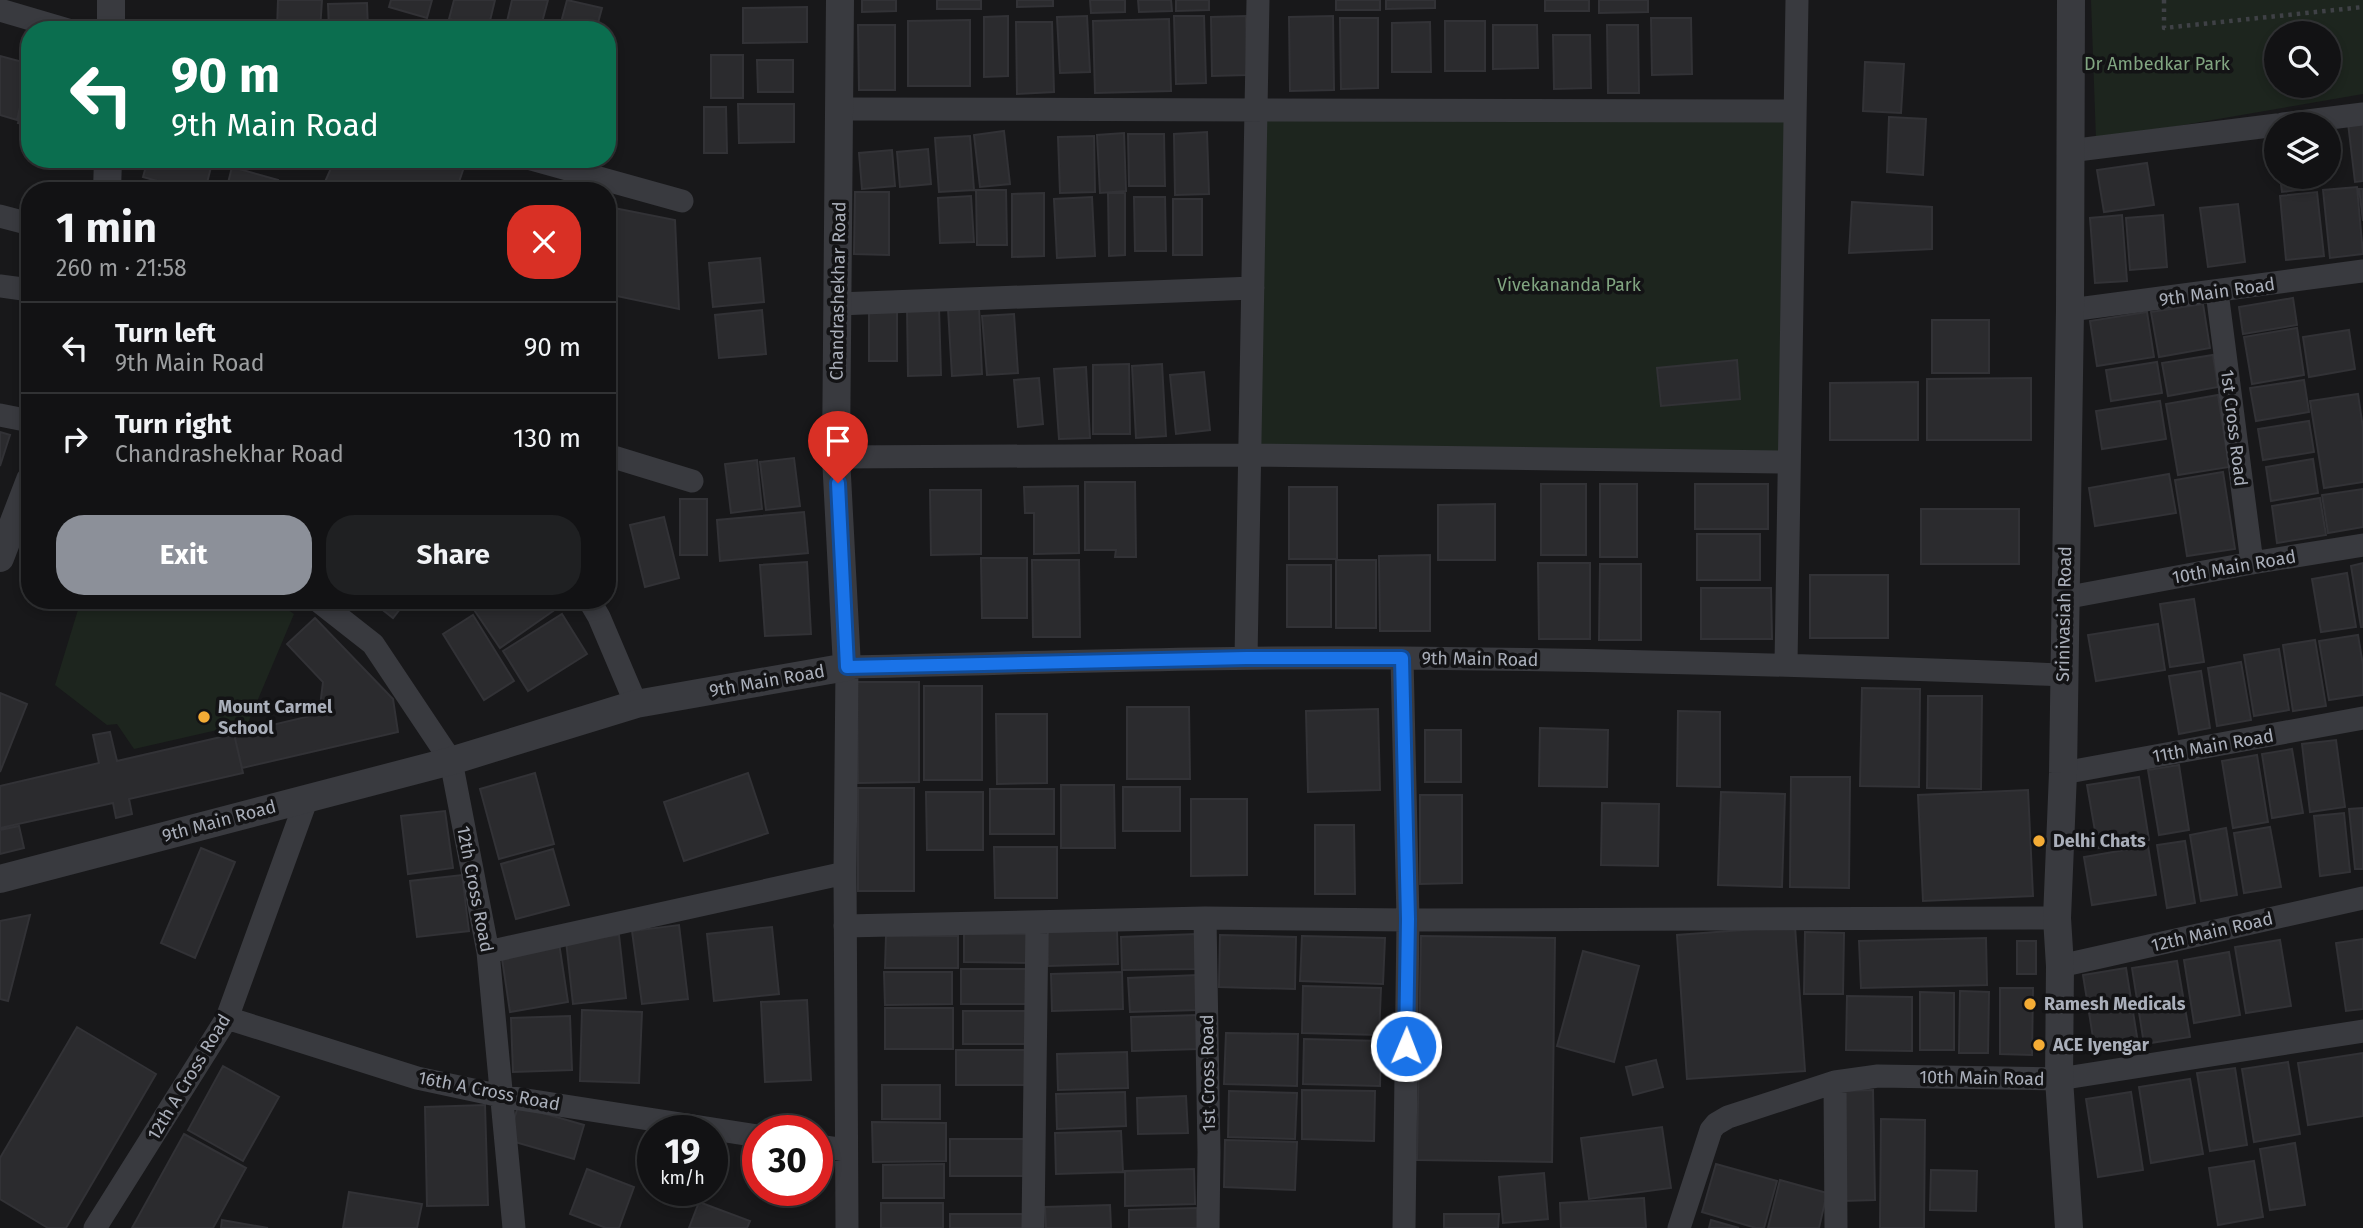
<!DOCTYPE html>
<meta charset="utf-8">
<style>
:root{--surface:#121214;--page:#1f2022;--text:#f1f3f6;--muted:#9c9ea0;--line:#313234;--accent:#8c9099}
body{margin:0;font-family:"Fira Sans",sans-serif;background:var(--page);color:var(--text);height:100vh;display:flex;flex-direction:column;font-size:26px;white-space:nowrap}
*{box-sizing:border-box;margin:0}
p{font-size:23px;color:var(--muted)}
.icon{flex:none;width:38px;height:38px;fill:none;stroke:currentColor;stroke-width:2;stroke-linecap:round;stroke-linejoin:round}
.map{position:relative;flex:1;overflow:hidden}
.sheet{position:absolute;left:21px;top:182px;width:595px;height:427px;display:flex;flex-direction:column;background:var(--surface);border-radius:28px;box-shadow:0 4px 10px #0003,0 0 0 2px var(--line)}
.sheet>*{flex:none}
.hud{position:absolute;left:21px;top:21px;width:595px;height:147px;border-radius:28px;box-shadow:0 4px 10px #0003,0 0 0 2px var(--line);background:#0b6e4f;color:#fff;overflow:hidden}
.fabs{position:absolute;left:2264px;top:21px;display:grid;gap:14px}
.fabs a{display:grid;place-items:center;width:77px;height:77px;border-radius:50%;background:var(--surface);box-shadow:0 4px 10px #0003,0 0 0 2px var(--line);font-size:35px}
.speed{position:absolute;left:637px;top:1115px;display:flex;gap:14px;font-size:35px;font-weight:700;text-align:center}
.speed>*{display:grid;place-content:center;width:91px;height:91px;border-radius:50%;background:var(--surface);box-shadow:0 4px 10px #0003,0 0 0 2px var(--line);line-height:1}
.speed small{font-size:18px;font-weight:400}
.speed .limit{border:10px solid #d22;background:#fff;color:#111}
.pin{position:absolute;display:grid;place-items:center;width:60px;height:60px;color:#fff;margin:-72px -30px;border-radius:50% 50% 50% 0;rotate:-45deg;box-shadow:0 0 7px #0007}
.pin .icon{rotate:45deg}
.me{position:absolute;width:77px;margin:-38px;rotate:1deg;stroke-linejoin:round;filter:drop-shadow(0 0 5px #0008)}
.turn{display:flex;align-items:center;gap:24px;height:147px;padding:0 35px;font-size:32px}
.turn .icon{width:91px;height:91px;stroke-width:2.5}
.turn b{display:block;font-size:49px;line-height:60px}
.round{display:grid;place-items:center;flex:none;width:74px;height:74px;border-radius:28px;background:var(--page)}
.overview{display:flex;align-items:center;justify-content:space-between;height:119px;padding:0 35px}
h1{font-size:42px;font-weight:700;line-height:52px}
.action{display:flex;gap:14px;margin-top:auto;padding:14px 35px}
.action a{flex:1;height:80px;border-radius:28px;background:var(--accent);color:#fff;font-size:28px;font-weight:700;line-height:80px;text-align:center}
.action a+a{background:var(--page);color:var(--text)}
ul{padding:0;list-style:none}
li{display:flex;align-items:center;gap:21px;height:91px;padding:0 35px;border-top:2px solid var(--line)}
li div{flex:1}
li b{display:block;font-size:26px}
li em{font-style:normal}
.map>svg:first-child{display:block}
</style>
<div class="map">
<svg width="2363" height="1228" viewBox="0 0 2363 1228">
<rect width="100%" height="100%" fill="#18181a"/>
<path fill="#1d251e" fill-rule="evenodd" d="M2091,0H2363V94L2096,140ZM2277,33H2329V86H2277Z
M1266,109L1795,111L1789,462L1260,455Z
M81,600H274L294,614L248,723L134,749L117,724L107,725L55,685Z"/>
<path fill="#2b2b2e" stroke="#323236" stroke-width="2" d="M278,0H322L320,30H277Z
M391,0H432L427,18L389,7Z
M454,0H495L488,29L449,19Z
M512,0H548L540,30H505Z
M567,0L602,8L596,30H559Z
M862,0H896V11L862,12Z
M937,0H981V9H937Z
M1017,0H1053V6L1017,7Z
M1090,0H1125V12L1091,13Z
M1138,0H1171L1172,11L1139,12Z
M1176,0H1209V10L1176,11Z
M1336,0H1380V10H1336Z
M1386,0H1435V8L1386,9Z
M1545,0H1589V11H1545Z
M1599,0H1648V12L1599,13Z
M367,3L368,30H329L328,4Z
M807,7V42L743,43V8Z
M1008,16V76L984,77V17Z
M1087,16L1090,72L1060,73L1057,17Z
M1174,16H1204L1206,83L1176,84Z
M1246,16L1247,75L1212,76L1211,17Z
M1333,16L1334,90L1290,91L1289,17Z
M1340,18H1378V88L1341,89Z
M1651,18H1691L1692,74L1652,75Z
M1169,19L1171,91L1095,93L1093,21Z
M970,20V86H908V21Z
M1445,21H1485V71H1445Z
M1016,22H1052L1054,92L1017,94Z
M1430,22L1431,72H1392V23Z
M858,25H895V90H859Z
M1493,25H1537L1538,68L1493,69Z
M1607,25H1638L1639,93H1608Z
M1553,35H1590L1591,88L1554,89Z
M711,55H743V98H711Z
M0,56L30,64L17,120L0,115Z
M757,60H793V92H758Z
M1865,62L1904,64L1901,113L1863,111Z
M30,80V126L18,123Z
M607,83L616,86L607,116Z
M738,104H794V142L739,143Z
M704,107H726L727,153H704Z
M1889,117L1926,119L1923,175L1887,172Z
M2363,121V181L2355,182L2348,123Z
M1004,131L1010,184L980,187L974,135Z
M1207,132L1209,194L1175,195L1174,134Z
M1124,133L1126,191L1100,193L1097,135Z
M1128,134H1164L1165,186H1129Z
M970,136L974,190L939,192L935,138Z
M1094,136L1095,192L1060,193L1058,137Z
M928,149L931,184L900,187L897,152Z
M892,150L895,186L862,189L859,153Z
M148,159H213L205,191H193L143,177Z
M335,159H449L465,164L456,191H321Z
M2147,163L2154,205L2104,212L2097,170Z
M232,167L278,180L275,191H226Z
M2280,177H2312L2313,188L2282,192Z
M2357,187L2363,254L2330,258L2323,190Z
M2359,189H2363V221Z
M976,190H1006L1007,245H977Z
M855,192H889V255L854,254Z
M2317,192L2324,256L2286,260L2280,196Z
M1044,193V256L1012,257V194Z
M1108,193H1125V255L1109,256Z
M971,196L974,242L940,243L938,198Z
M1092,197L1095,256L1057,258L1054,199Z
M1134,197H1165L1166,251H1135Z
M1173,199H1202V255H1173Z
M1852,202L1932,207V249L1849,253Z
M2238,204L2245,262L2208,267L2200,208Z
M609,207L675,220L679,309L607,294V216Z
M2122,215L2127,281L2095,283L2090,218Z
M2163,215L2167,267L2130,270L2126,218Z
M760,258L764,302L713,307L709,263Z
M2293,298L2297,325L2243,334L2239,307Z
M2203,304L2210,348L2159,357L2151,312Z
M907,307H939L941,375L908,376Z
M979,307L982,374L952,376L948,309Z
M869,308H897V361H869Z
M762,310L766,354L719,358L715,315Z
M2147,312L2154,357L2097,366L2090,321Z
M1014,314L1018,373L987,375L982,316Z
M1932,320H1989V373H1932Z
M2297,328L2304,375L2252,384L2244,337Z
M2349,330L2355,369L2309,377L2303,337Z
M2213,355L2218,387L2168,396L2162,363Z
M1737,360L1740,399L1661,406L1657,368Z
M2157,362L2162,393L2111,401L2106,370Z
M1129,364L1130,434H1093V365Z
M1162,364L1166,436L1136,438L1132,366Z
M1086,367L1090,438L1059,439L1054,369Z
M1204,372L1210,430L1176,434L1170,375Z
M1039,378L1043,424L1018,427L1014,380Z
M2031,378V440H1927V379Z
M2304,380L2309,412L2256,421L2250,388Z
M1918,382V440H1830V383Z
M2358,394L2363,428V482L2324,488L2310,401Z
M2218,395L2229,467L2178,475L2166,404Z
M2160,401L2166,439L2102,449L2096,411Z
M2309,421L2314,452L2263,460L2258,429Z
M0,432L10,435L0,466Z
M794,458L800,506L766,510L760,462Z
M2313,459L2318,493L2271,501L2266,467Z
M757,460L762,509L731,513L725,464Z
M2223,472L2235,549L2187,556L2175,480Z
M2169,474L2176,513L2095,526L2089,488Z
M1085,482H1135L1136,557H1115L1116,550H1085Z
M1541,484H1586V555H1541Z
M1600,484H1637V557H1600Z
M1695,484H1768V529H1695Z
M1078,486L1079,553L1034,554V513H1025L1024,487Z
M1289,487H1337V559H1289Z
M2363,489V527L2328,533L2322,495Z
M930,490H981V554L931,555Z
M2320,498L2326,535L2277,543L2272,506Z
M680,499H707V555H680Z
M1495,504V560H1438V505Z
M1921,509H2019V564H1921Z
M804,512L808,553L720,561L717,520Z
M664,517L679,578L645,587L630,525Z
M1697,534H1760V580H1697Z
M1430,555V631H1380L1379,556Z
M981,558H1027V618H982Z
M1032,560H1079L1080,637H1033Z
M1336,560H1376V628H1336Z
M807,562L811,634L765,636L760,565Z
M1538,563H1590V639H1539Z
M2363,563V627H2361L2351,566Z
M1600,564H1641V640H1599Z
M1287,565H1331V627H1287Z
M2347,573L2356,627L2321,632L2312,579Z
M1810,575H1888V638H1810Z
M1701,588H1771L1772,639H1701Z
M2194,599L2204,662L2170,667L2160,604Z
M370,600H407L393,618Z
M470,600H565L566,602L500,648L468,601Z
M562,614L587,654L528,691L503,651Z
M473,615L514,681L484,700L443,634Z
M315,618L393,699L398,732L242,768L234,734L319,714L323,682L287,644Z
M2158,624L2165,670L2096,681L2088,635Z
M2358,635L2363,665V695L2329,700L2319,641Z
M2315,640L2326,706L2293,711L2283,645Z
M2279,649L2289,710L2254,716L2244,655Z
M2241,662L2251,720L2217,726L2208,668Z
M2201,671L2210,728L2179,734L2169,676Z
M857,682H919V782L858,783Z
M924,686H982V780H924Z
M1862,688L1920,689L1919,787L1860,786Z
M0,693L27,704L0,772Z
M1928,696H1982L1981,789L1927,788Z
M1127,707H1189L1190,779H1127Z
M1378,709L1380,790L1308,792L1306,711Z
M1678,711L1720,712V787L1677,786Z
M996,714H1047V783L997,784Z
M1540,728L1608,730L1607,787L1539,786Z
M1425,730H1461V782H1425Z
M110,732L117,761L234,734L243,773L129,799L132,814L116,818L113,803L0,828V786L99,763L93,735Z
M2336,740L2345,807L2310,812L2302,744Z
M2292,749L2303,813L2272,818L2262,754Z
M2257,755L2268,822L2233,828L2222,761Z
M2179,765L2189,830L2159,835L2148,770Z
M535,773L554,844L499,859L480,789Z
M748,773L768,833L684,861L664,802Z
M1791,777H1850L1849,888L1790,887Z
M2139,777L2149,840L2098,848L2087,785Z
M1061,785H1114L1115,848H1061Z
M1123,787H1180V831H1123Z
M858,788H914V891H858Z
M990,789H1054V834H990Z
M2028,790L2033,896L1923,901L1918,795Z
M926,792H983V850H927Z
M1721,792L1785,794L1782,887L1718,885Z
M1420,795H1462V883L1420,884Z
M1191,799H1247V875L1191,876Z
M1602,803L1659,804L1658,866L1601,865Z
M2363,808V869H2355L2349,809Z
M445,811L453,868L408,874L401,816Z
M2344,813L2350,872L2320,876L2314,816Z
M1315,825H1354L1355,894H1315Z
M19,826L24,848L0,854V830Z
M2270,827L2281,887L2244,893L2234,833Z
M2226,828L2237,895L2201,901L2190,835Z
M2185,841L2195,903L2167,908L2157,845Z
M2148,846L2156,895L2092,905L2084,857Z
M994,847H1057V898H995Z
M201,848L235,862L195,958L161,943Z
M553,849L569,905L516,919L501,864Z
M462,875L469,931L417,937L410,881Z
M30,915L8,1001L0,999V921Z
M679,925L688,999L642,1004L632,931Z
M1795,926L1805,1071L1687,1079L1677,935Z
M772,927L779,994L714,1001L707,934Z
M1117,930L1118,964L1048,966V932Z
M1805,932L1844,933L1843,994H1804Z
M964,934H1032V963L964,962Z
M1196,934L1197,969L1122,970L1121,937Z
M619,935L626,998L573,1004L566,941Z
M1220,935L1296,937L1295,989L1219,987Z
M886,936H958V968H885Z
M1302,936L1385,938L1383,984L1300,981Z
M1421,936L1555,938L1552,1162L1417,1160Z
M1986,938L1987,985L1861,988L1859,941Z
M2363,939V1009L2346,1011L2336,943Z
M2280,940L2291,1006L2246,1013L2235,947Z
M2017,941H2036V974H2017Z
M559,943L568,1002L510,1012L501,952Z
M1583,951L1639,966L1614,1062L1557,1046Z
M2229,952L2240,1015L2194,1023L2184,960Z
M2177,961L2190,1037L2144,1044L2132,968Z
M2126,968L2138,1043L2095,1050L2083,975Z
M961,969H1027V1004H961Z
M884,972H952V1004L885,1005Z
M1122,972L1123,1009L1052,1011L1051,974Z
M1198,975V1010L1130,1012L1128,978Z
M1303,986L1381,988L1379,1035L1302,1033Z
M2000,988H2033L2032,1055L2000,1054Z
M1960,991L1989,992L1988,1053H1959Z
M1920,992L1954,993V1050H1920Z
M1847,996L1912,997V1051L1846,1050Z
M807,1000L811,1080L765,1082L761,1002Z
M885,1008H953V1049H885Z
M582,1010L642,1012L639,1083L580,1081Z
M963,1011H1028V1044H963Z
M1198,1015L1199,1049L1132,1051L1131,1017Z
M570,1016L572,1070L513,1072L511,1018Z
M77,1027L156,1074L66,1228H48L0,1199V1158Z
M1226,1033L1298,1034L1297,1086L1224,1084Z
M1304,1039L1381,1041L1380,1086L1303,1084Z
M956,1050H1028L1027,1085H956Z
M1127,1052L1128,1088L1058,1090L1057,1054Z
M2363,1053V1116L2308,1125L2298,1063Z
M1656,1060L1663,1087L1633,1095L1626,1067Z
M2288,1062L2300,1134L2254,1142L2242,1069Z
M223,1066L279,1097L243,1161L188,1130Z
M2235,1068L2247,1145L2210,1151L2197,1073Z
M2190,1079L2203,1154L2151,1163L2139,1087Z
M882,1085H940V1119H882Z
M1302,1090L1375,1091L1374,1141L1302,1139Z
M1873,1090L1875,1200L1843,1201L1841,1091Z
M1229,1091L1297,1093L1295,1139L1228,1137Z
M1125,1092L1126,1126L1057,1129L1056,1094Z
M2131,1092L2143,1170L2098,1177L2086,1099Z
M1186,1096L1188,1133L1138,1134L1137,1098Z
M485,1105L488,1205L427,1206L425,1107Z
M518,1106L584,1125L574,1159L508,1140Z
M1881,1119L1925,1120L1924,1228H1880Z
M872,1122L946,1123V1161L873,1162Z
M1662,1127L1671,1188L1589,1199L1581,1138Z
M1121,1131L1123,1172L1056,1174L1055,1133Z
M184,1134L246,1168L213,1228H132Z
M950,1139H1028L1029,1176H950Z
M1225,1140L1297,1142L1295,1190L1224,1187Z
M2295,1143L2305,1205L2270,1210L2260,1149Z
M2254,1161L2263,1217L2218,1225L2209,1168Z
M944,1164V1198H883V1165Z
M1716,1164L1777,1181L1764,1228H1756L1702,1212Z
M587,1169L634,1187L619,1228H606L570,1214Z
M1194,1169L1195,1204L1125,1206V1171Z
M1931,1170L1977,1171L1976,1211L1930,1210Z
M1544,1173L1548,1219L1503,1223L1499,1177Z
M1780,1180L1827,1193L1819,1228H1768Z
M349,1192L422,1204L417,1228H343Z
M1644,1198L1646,1228H1561L1560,1203Z
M699,1202L750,1221L747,1228H689Z
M881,1203H943V1228H881Z
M1110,1205L1111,1228H1046L1045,1207Z
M1197,1208L1198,1228H1129V1210Z
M950,1214H1026L1027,1228H950Z
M1444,1214H1499L1498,1228H1444Z
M222,1220L268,1228H221Z
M1711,1220L1739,1228H1709Z"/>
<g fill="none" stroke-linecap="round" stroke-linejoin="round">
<path stroke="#3f4146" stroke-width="4.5" stroke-dasharray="3.5 5" stroke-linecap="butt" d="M2164,0V28L2363,7"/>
<path stroke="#393a3f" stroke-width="23" d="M0,10L68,30
M840,109L1795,111
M2283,124L2363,114
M2069,151L2277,125
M531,159L682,201
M0,216L30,224
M0,286L30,290
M2217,292L2252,563
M838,304L1253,288
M2070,310L2363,271
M0,415L30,421
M607,455L692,481
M836,457L1250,455L1789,462
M2064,598L2252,563L2363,545
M317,600L373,644L451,761L488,952L514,1228
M589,600L599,617L636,704
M1246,658L1258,0
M1402,658L1408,920L1404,1228
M1786,664L1797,0
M2063,773L2363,718
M1205,918L1209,1152L1208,1228
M845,926L1205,918L1408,920L2057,918
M488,952L845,873
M2060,966L2363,898
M227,1018L417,1078L501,1096L758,1136
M1835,1082L1836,1228
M817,1146L846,1150
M95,1228L227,1018L307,798
M847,1228L845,873L847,667C1032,663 1218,656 1403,658C1623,660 1843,666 2063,675
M1033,1228L1037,922
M1679,1228L1711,1130L1716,1124L1728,1117L1835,1082L1878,1076L2059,1079L2363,1031"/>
<path stroke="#393a3f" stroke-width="28" d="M111,0V30
M107,191L108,159
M0,558L30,480
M0,879L451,761L636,704L847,667L836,457L840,0
M2069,1228L2059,1079L2060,966L2057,918L2063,773L2070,310L2071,0"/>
</g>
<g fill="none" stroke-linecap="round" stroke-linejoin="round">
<g stroke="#114b97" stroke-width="18">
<path id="route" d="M838,483L847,667L1246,658H1402L1408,919L1406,1046"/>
</g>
<use href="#route" stroke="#1a73e8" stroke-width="12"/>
</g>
<g fill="#f4ac35" stroke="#131315" stroke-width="2.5">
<circle cx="204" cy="717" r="7"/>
<circle cx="2039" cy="841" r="7"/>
<circle cx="2030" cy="1004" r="7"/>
<circle cx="2039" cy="1045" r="7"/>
</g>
<g text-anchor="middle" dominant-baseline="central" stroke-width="7" stroke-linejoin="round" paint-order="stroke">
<g font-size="18" fill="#81a581" stroke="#131315">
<text x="2157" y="64">Dr Ambedkar Park</text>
<text x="1569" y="285">Vivekananda Park</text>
</g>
<g font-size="18" fill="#aaafba" stroke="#131315">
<text transform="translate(838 291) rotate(-89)">Chandrashekhar Road</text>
<text transform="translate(2217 292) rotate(-8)">9th Main Road</text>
<text transform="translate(2234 428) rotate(83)">1st Cross Road</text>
<text transform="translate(2234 567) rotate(-10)">10th Main Road</text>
<text transform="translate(2064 614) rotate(-89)">Srinivasiah Road</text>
<text transform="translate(1480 659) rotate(1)">9th Main Road</text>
<text transform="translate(767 681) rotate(-10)">9th Main Road</text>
<text transform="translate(2213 746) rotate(-10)">11th Main Road</text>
<text transform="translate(219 821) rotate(-15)">9th Main Road</text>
<text transform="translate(475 889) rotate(79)">12th Cross Road</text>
<text transform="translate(2212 932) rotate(-13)">12th Main Road</text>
<text transform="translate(1208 1073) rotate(-91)">1st Cross Road</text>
<text transform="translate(189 1077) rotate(-59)">12th A Cross Road</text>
<text transform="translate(1982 1078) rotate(1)">10th Main Road</text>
<text transform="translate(489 1091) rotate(11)">16th A Cross Road</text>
</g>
<g font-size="18" font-weight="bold" fill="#aaafba" stroke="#131315" text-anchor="start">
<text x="218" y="707">Mount Carmel<tspan x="218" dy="21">School</tspan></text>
<text x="2053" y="841">Delhi Chats</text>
<text x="2044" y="1004">Ramesh Medicals</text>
<text x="2053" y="1045">ACE Iyengar</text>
</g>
</g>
</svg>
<div class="fabs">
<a><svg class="icon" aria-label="search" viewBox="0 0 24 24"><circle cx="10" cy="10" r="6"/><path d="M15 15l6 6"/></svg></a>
<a><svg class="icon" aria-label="layers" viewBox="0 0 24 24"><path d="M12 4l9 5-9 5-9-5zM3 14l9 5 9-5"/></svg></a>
</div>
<div class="speed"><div>19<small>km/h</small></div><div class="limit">30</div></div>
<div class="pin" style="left:838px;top:483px;background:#d93025"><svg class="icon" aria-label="arrive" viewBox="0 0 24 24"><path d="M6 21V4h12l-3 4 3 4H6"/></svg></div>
<svg class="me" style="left:1406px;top:1046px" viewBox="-20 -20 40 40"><circle r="17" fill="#1a73e8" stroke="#fff" stroke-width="3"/><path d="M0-11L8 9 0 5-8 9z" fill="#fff"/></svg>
<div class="hud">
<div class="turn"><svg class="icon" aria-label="left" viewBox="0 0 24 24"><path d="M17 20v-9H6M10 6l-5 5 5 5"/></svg><div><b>90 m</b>9th Main Road</div></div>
</div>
<section class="sheet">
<div class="overview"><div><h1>1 min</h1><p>260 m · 21:58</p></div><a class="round" style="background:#d93025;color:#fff"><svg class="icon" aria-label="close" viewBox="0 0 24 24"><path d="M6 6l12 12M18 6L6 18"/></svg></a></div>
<ul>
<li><svg class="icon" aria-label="left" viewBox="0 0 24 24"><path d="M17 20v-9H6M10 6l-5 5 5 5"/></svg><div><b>Turn left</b><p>9th Main Road</p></div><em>90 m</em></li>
<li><svg class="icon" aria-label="right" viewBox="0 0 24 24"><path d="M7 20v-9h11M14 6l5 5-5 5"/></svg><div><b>Turn right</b><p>Chandrashekhar Road</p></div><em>130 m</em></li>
</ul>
<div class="action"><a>Exit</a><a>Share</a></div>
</section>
</div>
